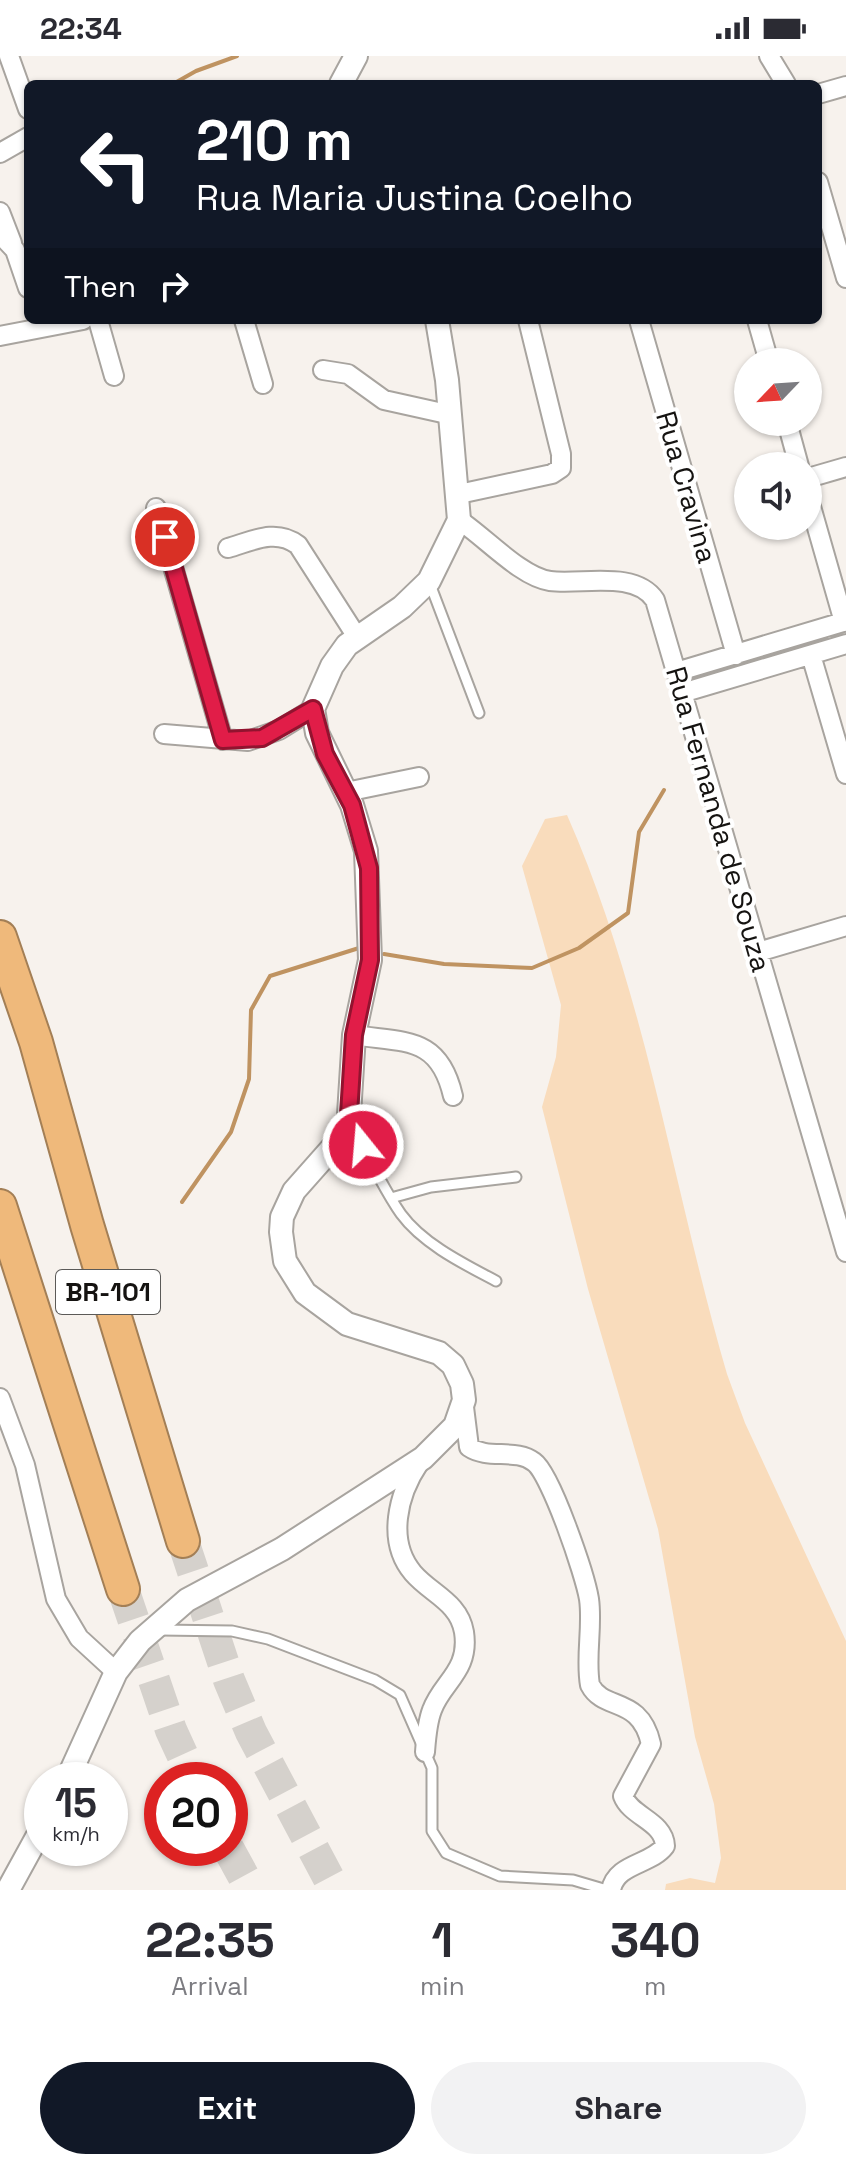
<!DOCTYPE html>
<style>
:root{--surface:#fff;--page:#f2f2f3;--text:#2b2b33;--muted:#7c7c81;--accent:#111827}
body{margin:0;font-family:"Space Grotesk",sans-serif;background:var(--page);color:var(--text);height:100vh;display:flex;flex-direction:column;font-size:30px;white-space:nowrap}
*{box-sizing:border-box;margin:0}
p{font-size:26px;color:var(--muted)}
.icon{flex:none;width:44px;height:44px;fill:none;stroke:currentColor;stroke-width:2;stroke-linecap:round;stroke-linejoin:round}
.map{position:relative;height:1834px;overflow:hidden}
.details{display:flex;flex-direction:column;background:var(--surface);flex:1}
.details>*{flex:none}
.guide{position:absolute;left:24px;top:24px;width:798px;height:244px;border-radius:12px;box-shadow:0 2px 6px #0004;background:#111827;color:#fff;overflow:hidden}
.needle{width:52px;rotate:245deg}
.controls{position:absolute;left:734px;top:292px;display:grid;gap:16px}
.controls a{display:grid;place-items:center;width:88px;height:88px;border-radius:50%;background:var(--surface);box-shadow:0 2px 6px #0004;font-size:40px}
.speed{position:absolute;left:24px;top:1706px;display:flex;gap:16px;font-size:40px;font-weight:700;text-align:center}
.speed>*{display:grid;place-content:center;width:104px;height:104px;border-radius:50%;background:var(--surface);box-shadow:0 2px 6px #0004;line-height:1}
.speed small{font-size:20px;font-weight:400}
.speed .limit{border:12px solid #d22;background:#fff;color:#111}
.pin{position:absolute;display:grid;place-items:center;width:68px;height:68px;color:#fff;margin:-34px;border:4px solid #fff;border-radius:50%;box-shadow:0 2px 8px #0007}
.me{position:absolute;width:88px;margin:-44px;rotate:343deg;stroke-linejoin:round;filter:drop-shadow(0 0 6px #0008)}
.turn{display:flex;align-items:center;gap:28px;height:168px;padding:0 40px;font-size:36px}
.turn .icon{width:104px;height:104px;stroke-width:2.5}
.turn b{display:block;font-size:56px;line-height:68px}
.then{display:flex;align-items:center;height:76px;padding:0 40px;background:#0003;gap:16px;font-size:30px}
.eta{display:flex;justify-content:space-evenly;align-items:center;height:136px;text-align:center}
.eta b{font-size:48px;font-weight:600;line-height:56px}
.primary-button{display:flex;gap:16px;margin-top:auto;padding:16px 40px}
.primary-button a{flex:1;height:92px;border-radius:48px;background:var(--accent);color:#fff;font-size:32px;font-weight:600;line-height:92px;text-align:center}
.primary-button a+a{background:var(--page);color:var(--text)}
.status{display:flex;justify-content:space-between;align-items:center;height:56px;padding:0 40px;background:var(--surface);direction:ltr}
.status svg{height:22px;fill:currentColor}
.map>svg:first-child{display:block}
</style>
<div class="status"><b>22:34</b><svg viewBox="0 0 49 12"><path d="M0 12V9h3v3zM5 12V6h3v6zM10 12V3h3v9zM15 12V0h3v12zM26 1h20v11H26zM47 4h2v5h-2z"/></svg></div>
<div class="map">
<svg width="846" height="1834" viewBox="0 0 846 1834">
<rect width="100%" height="100%" fill="#f7f2ed"/>
<path fill="#f9dcbc" d="M567,759C646,938 673,1133 727,1318L745,1367L846,1585V1834H665L666,1828L690,1822L715,1827L721,1802L714,1748L695,1681L658,1473L588,1233L542,1051L556,1001L561,949L522,810L545,763Z"/>
<g fill="none" stroke-linecap="round" stroke-linejoin="round">
<path stroke="#bf9361" stroke-width="4" d="M173,28L196,15L237,0
M384,898L444,908L532,912L579,892L628,857L639,776L664,734
M182,1146L231,1076L249,1023L251,954L270,920L359,892"/>
<path stroke="#d5d1cc" stroke-width="32" stroke-dasharray="32 16" stroke-linecap="butt" d="M183,1485L229,1624L251,1676L335,1834
M123,1533L171,1674L194,1724
M228,1792L251,1834"/>
<g stroke="#a8a49f" stroke-width="13">
<path id="service" d="M430,528L479,657
M348,1074C371,1100 381,1130 401,1158C423,1188 464,1208 496,1225
M391,1142L431,1131L516,1121
M160,1574L232,1575L268,1583L375,1624L400,1639L432,1712V1775L446,1797L500,1820L573,1824L607,1834"/>
</g>
<g stroke="#a8a49f" stroke-width="22">
<path id="minor" d="M9,0L28,53
M769,0L786,28
M818,38L846,30
M0,97L28,81
M818,126L846,222
M0,156L12,187
M0,178L15,194L28,232
M98,264L114,320
M244,264L263,328
M639,264L736,599
M757,264L769,306
M0,280L83,264
M323,314L348,318L384,344L447,358
M787,366L799,410
M808,422L846,411
M459,438L552,418L561,412V398L528,264
M808,440L844,566
M156,452L223,684
M459,464C485,481 521,521 550,525C582,529 635,514 655,544L846,1196
M228,492C252,485 276,472 298,489L357,581
M811,599L846,718
M676,616L846,565
M682,637L846,588
M164,678L248,685L279,674L313,653
M346,736L419,721
M758,896L846,870
M354,979C406,987 439,980 453,1040
M0,1342L25,1409L56,1543L79,1582L116,1616
M464,1351L469,1391C488,1404 516,1392 534,1406C551,1418 585,1519 589,1543C593,1571 585,1601 590,1629C604,1656 640,1639 651,1688L623,1740C631,1761 664,1765 665,1790C651,1809 616,1807 611,1834
M419,1407C398,1438 386,1485 413,1517C431,1538 459,1546 464,1576C470,1615 442,1626 432,1654C427,1667 426,1683 425,1696"/>
</g>
<g stroke="#a8a49f" stroke-width="26">
<path id="tertiary" d="M341,28L356,0
M67,1724L116,1616L140,1585L187,1544L282,1493L423,1402L455,1370L464,1344L462,1328L453,1309L439,1297L347,1268L305,1237L285,1205L281,1176L282,1161L294,1135L348,1074L354,979L370,904L366,795L352,749L317,677L313,653L332,610L347,589L402,551L429,525L459,464L447,324L437,264
M8,1834L42,1772"/>
</g>
<g stroke="#a37f56" stroke-width="36">
<path id="motorway" d="M0,881L36,986L87,1169L183,1485
M0,1150L123,1533"/>
</g>
<use href="#service" stroke="#fff" stroke-width="9"/>
<use href="#minor" stroke="#fff" stroke-width="18"/>
<use href="#tertiary" stroke="#fff" stroke-width="22"/>
<use href="#motorway" stroke="#efb97b" stroke-width="32"/>
</g>
<g fill="none" stroke-linecap="round" stroke-linejoin="round">
<g stroke="#92132f" stroke-width="20">
<path id="route" d="M165,481L223,684L262,682L313,653L325,698L352,749L369,812L370,904L354,979L348,1074L363,1089"/>
</g>
<use href="#route" stroke="#e11d48" stroke-width="14"/>
</g>
<g text-anchor="middle" dominant-baseline="central" stroke-width="8" stroke-linejoin="round" paint-order="stroke">
<rect fill="#fff" stroke="#5b5a58" stroke-width="2" x="56" y="1214" width="104" height="44" rx="6"/>
<g font-size="26" font-weight="bold" fill="#151311">
<text x="108" y="1236">BR-101</text>
</g>
<g font-size="28" fill="#151311" stroke="#fff">
<text transform="translate(687 431) rotate(74)">Rua Cravina</text>
<text transform="translate(719 763) rotate(74)">Rua Fernanda de Souza</text>
</g>
</g>
</svg>
<div class="controls">
<a><svg class="needle" viewBox="-14 -14 28 28"><path d="M0-13l5 13h-10z" fill="#e53935"/><path d="M0 13l5-13h-10z" fill="#7c7c81"/></svg></a>
<a><svg class="icon" aria-label="sound" viewBox="0 0 24 24"><path d="M4 9h4l5-4v14l-5-4H4zM17 9q2 3 0 6"/></svg></a>
</div>
<div class="speed"><div>15<small>km/h</small></div><div class="limit">20</div></div>
<div class="pin" style="left:165px;top:481px;background:#d93025"><svg class="icon" aria-label="arrive" viewBox="0 0 24 24"><path d="M6 21V4h12l-3 4 3 4H6"/></svg></div>
<svg class="me" style="left:363px;top:1089px" viewBox="-20 -20 40 40"><circle r="17" fill="#e11d48" stroke="#fff" stroke-width="3"/><path d="M0-11L8 9 0 5-8 9z" fill="#fff"/></svg>
<div class="guide">
<div class="turn"><svg class="icon" aria-label="left" viewBox="0 0 24 24"><path d="M17 20v-9H6M10 6l-5 5 5 5"/></svg><div><b>210 m</b>Rua Maria Justina Coelho</div></div>
<div class="then">Then<svg class="icon" aria-label="right" viewBox="0 0 24 24"><path d="M7 20v-9h11M14 6l5 5-5 5"/></svg></div>
</div>
</div>
<section class="details">
<div class="eta">
<div><b>22:35</b><p>Arrival</p></div>
<div><b>1</b><p>min</p></div>
<div><b>340</b><p>m</p></div>
</div>
<div class="primary-button"><a>Exit</a><a>Share</a></div>
</section>
